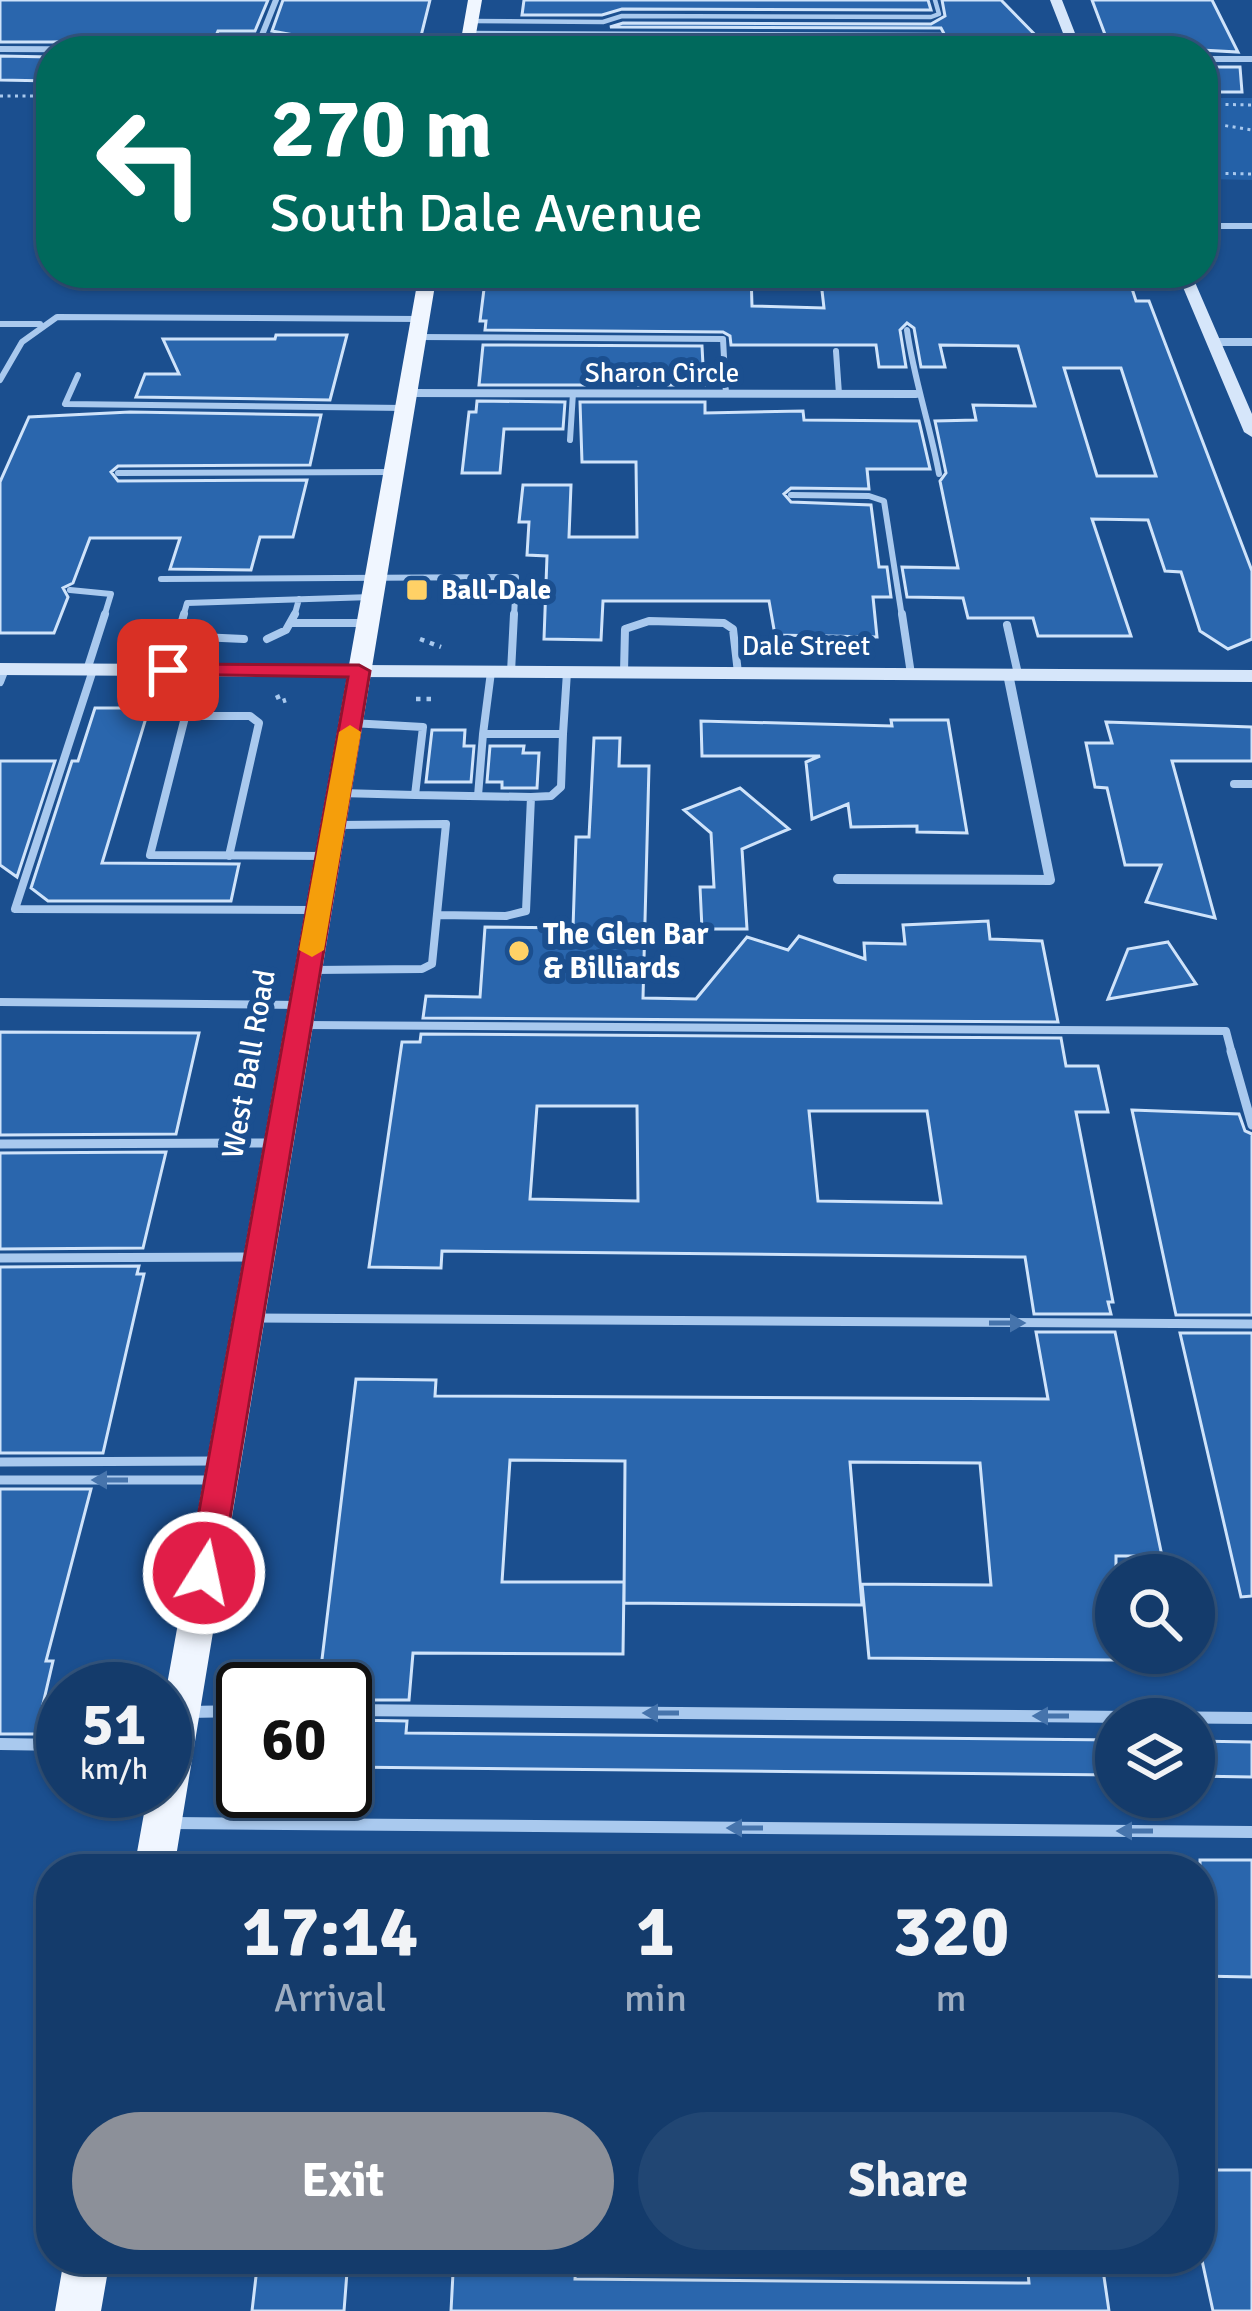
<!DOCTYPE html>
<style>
:root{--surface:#143b6b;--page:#214673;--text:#f1f3f6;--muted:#9dadc1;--line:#33557e;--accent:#8c9099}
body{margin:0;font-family:Signika,sans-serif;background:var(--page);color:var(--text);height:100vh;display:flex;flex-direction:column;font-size:45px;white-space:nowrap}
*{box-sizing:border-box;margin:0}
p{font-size:39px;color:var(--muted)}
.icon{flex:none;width:66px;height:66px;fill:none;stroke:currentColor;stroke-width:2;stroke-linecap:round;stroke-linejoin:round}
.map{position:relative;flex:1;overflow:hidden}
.side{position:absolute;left:36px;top:1854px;width:1179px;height:420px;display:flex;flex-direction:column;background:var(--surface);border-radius:48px;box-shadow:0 3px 9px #0004,0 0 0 3px var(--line)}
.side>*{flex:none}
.hud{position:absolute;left:36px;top:36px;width:1182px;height:252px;border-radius:48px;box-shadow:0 3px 9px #0004,0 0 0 3px var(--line);background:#00695c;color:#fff;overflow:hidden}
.controls{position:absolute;left:1095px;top:1554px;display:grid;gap:24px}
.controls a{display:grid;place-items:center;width:120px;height:120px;border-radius:50%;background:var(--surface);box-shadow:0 3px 9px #0004,0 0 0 3px var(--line);font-size:60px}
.speed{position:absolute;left:36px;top:1662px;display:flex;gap:24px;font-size:60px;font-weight:700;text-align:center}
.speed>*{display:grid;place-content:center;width:156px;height:156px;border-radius:50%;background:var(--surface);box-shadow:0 3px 9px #0004,0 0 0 3px var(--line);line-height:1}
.speed small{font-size:30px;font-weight:400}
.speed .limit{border:6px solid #111;border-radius:18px;background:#fff;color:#111}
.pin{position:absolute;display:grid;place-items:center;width:102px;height:102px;color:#fff;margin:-51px;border-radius:24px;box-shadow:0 6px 18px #0006}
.me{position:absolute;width:132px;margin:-66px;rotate:10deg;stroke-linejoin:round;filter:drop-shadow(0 0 9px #0008)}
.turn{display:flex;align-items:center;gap:42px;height:252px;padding:0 36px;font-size:54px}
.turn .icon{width:156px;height:156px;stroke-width:2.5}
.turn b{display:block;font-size:84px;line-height:102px}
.eta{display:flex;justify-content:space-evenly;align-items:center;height:204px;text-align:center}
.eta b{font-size:72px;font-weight:700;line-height:84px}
.action{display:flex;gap:24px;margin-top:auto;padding:24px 36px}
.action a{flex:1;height:138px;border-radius:72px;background:var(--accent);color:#fff;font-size:48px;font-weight:700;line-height:138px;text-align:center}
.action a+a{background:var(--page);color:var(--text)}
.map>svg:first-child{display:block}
</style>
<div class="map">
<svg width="1252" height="2311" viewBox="0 0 1252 2311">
<rect width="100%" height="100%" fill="#1b4f8f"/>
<path fill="#2461a8" d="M1203,98H1252V180L1203,179Z"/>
<path fill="#2a66ad" stroke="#cfe3fa" stroke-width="3" fill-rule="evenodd" d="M0,0H268L255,31H218L215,38L51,42H0Z
M283,0H430L421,36L410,38H310L272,31Z
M524,0H928L931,10L622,9L602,15H522Z
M942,0H1001L1045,45L953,51L941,28L610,27L623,23L931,24L945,16Z
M1092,0H1212L1238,52L1109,45Z
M519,40L936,42L939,51H518Z
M0,56L51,57V81L0,80Z
M1203,67H1240L1242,92H1203Z
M486,273H751L752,306L824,308L820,273H1127L1136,301H1149L1252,571V639L1228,649L1200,631L1181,572L1165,571L1148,520L1092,519L1131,636H1038L1033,618H968L963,598L907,597L902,567L958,568L940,481L946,473L935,421L976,420L973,405L1035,406L1018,346L940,345L945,367H921L914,328L907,323L900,330L906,367H879L876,345H731L730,336L723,332L485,330L486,321H480ZM1064,368H1121L1156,476H1097Z
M276,335H347L330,400L136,397L145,374H179L163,339H275Z
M483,345L702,346L704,385H479Z
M477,401L565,402L563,429H504L500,473H462L469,412H476Z
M580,402H705V413L803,411L804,420L919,421L930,469H867L869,489L791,488L784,494L791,502L871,505L879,567H887L891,597H873L877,637L775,635L769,601H603L601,640L544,639L547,556L527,555L529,522H519L523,485H571L569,537H637L636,462H582Z
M130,412L321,415L310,465L118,466L111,472L118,481L307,480L293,537H260L251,570L170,569L180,538H90L73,583L63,588L68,597L54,633H0V482L29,417Z
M95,708H149L102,863L239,864L231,901H48L31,888L72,761H78Z
M891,720H948L967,833L917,832V826L851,827L848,804L812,819L806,762L820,756H702L701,721L892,726Z
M1106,722L1252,727V761H1172L1215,918L1146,902L1161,865H1125L1107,788L1095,787L1086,743H1112Z
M432,730H465L464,746H474L471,782H426Z
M594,738H620L619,766H649L643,998L696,999L747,937L788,950L799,936L865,959L864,943L905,944L903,925L988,921L990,939L1042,941L1058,1022L423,1018L426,996L480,997L485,927L573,928L576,837H589Z
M490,746H524L523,753H539L537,788H502V782H487Z
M0,761H55L17,877L0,865Z
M740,788L789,829L742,849L747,929H702L700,887H714L711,833L684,810Z
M1168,942L1196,984L1108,999L1128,949Z
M0,1032L199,1033L176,1134L0,1135Z
M421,1034L1061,1038L1066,1066H1098L1108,1112H1076L1113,1302H1108L1111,1314H1034L1025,1257L442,1251L441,1268L369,1267L402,1042H420ZM537,1106H637L638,1201L530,1199ZM809,1111H927L941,1203L818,1201Z
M1132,1110L1239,1114L1245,1131L1252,1134V1315H1176Z
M166,1152L143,1248L0,1249V1153Z
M139,1266L137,1274H144L103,1453H0V1267Z
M1036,1332H1115L1162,1556H1116V1660L869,1658L862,1584L991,1585L980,1463L850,1462L862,1605L624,1603L625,1461L510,1460L502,1582H624L623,1654L413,1653L409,1700H345V1685L319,1684L356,1379L436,1380L435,1396L1048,1399Z
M1180,1333H1252V1596L1241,1597Z
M0,1489H91L46,1661H53L36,1734H0Z
M345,1720L407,1721L406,1733L1116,1740V1775L345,1767Z
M1194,1741L1252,1742V1777L1194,1776Z
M1200,1860H1252V1977L1200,1976Z
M1200,2170H1252V2311H1213L1200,2251Z
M258,2259H348L344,2311H252Z
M499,2259H576L575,2279L1029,2283L1027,2261L1102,2263L1109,2311H451L453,2273L498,2274Z"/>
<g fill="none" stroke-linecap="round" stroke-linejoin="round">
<path stroke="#a9c9ee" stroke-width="3" stroke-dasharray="3 4.5" stroke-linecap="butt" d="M0,96H51
M1203,104L1252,105
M1203,122L1252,130
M1203,173L1252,174"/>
<path stroke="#a9c9ee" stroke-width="4.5" stroke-dasharray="4.5 6" stroke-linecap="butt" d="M420,639L441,647
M277,695L280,702L286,700
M416,699H431V693"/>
<path stroke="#a9c9ee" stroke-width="4.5" d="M471,21L603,22L622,16L931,17L939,14L935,0
M469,33L941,35L946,51"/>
<path stroke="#a9c9ee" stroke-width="6" d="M0,324H40
M907,330C914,380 930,424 939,474
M417,337L723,339L726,394
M836,351L839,394
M78,375L65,404L405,408
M0,380L22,342L57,317L420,319
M570,440L573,393
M118,473L394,472
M791,495L869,496L884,501L902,617
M161,579L516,577L514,617
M70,590L111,594L104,617
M183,617L187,603L372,597
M294,617L299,599"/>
<path stroke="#a9c9ee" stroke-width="8" d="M902,614L911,674
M293,623H366
M1007,625L1018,674
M178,636L244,639
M267,639L286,630L295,614
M87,670L105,614
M93,670L15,909L313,910
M168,670L184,614
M197,670L150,855L325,856
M491,672L483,734H563L567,672
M511,672L514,614
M624,672L625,629L649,621L724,623L733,629L738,673
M0,682L5,669
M186,716H250L259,723L229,856
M1234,784H1252
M340,793L415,795L423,727L351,723
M415,795L531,797
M478,796L483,734
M437,915L506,916L526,911L531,797L551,796L561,787L563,734
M313,970L422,969L432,964L446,824L339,825
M0,1002L301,1005
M303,1025L1226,1031L1232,1054"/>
<path stroke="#a9c9ee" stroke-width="9" d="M1231,1051L1252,1125
M0,1144L271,1143
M0,1258L253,1257
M253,1318L1252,1324
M0,1462L217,1461
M0,1480H215"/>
<path stroke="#a9c9ee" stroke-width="12" d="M345,1710L1252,1718
M188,1712L243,1711
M0,1744L63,1745
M171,1823L1252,1832"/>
<path stroke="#a9c9ee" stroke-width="6" d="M0,49L374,51
M256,50L276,0
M1203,59H1252
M1203,226H1252"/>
<path stroke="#a9c9ee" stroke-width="8" d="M1214,342H1252
M407,393L916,394"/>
<path stroke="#a9c9ee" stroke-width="10" d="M838,879L1050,880L1008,674"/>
<path fill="#d6e6fa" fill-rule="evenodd" d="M1050,0H1062L1082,51H1070Z
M1177,273H1191L1252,414V437L1244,432Z
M0,663L1252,670V682L0,675Z"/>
<path fill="#f0f6ff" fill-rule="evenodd" d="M468,0H482L473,51H459Z
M419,273H437L174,1869H134L148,1791H165V1696Z
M64,2259H110L101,2311H55Z"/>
</g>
<defs><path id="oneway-solid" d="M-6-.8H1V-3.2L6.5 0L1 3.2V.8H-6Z" transform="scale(3)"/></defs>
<g fill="#4674ac">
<use href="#oneway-solid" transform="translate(1007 1323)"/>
<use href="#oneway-solid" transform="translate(110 1480) rotate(-180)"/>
<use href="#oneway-solid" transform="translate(661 1713) rotate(-180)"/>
<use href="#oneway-solid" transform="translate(1051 1716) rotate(-180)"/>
<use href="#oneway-solid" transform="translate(745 1828) rotate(-180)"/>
<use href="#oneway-solid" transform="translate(1135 1831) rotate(-180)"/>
</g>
<path fill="#e11d48" stroke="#92132f" stroke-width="3" d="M168,664L359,665L370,671L221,1573L216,1582L204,1586L193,1582L188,1573L348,677L160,674L157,670Z"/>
<path fill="#f59e0b" d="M350,725L361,732L324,950L312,957L299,950L339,732Z"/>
<g fill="#ffd166" stroke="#1b4f8f" stroke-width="4.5">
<rect x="405" y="578" width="24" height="24" rx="6"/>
<circle cx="519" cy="951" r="12"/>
</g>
<g text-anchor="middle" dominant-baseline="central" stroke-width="12" stroke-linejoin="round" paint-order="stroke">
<g font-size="27" fill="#fff" stroke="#1b4f8f">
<text x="662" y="373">Sharon Circle</text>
<text x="806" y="646">Dale Street</text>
</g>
<g font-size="27" font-weight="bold" fill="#fff" stroke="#1b4f8f" text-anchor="start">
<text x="441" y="590">Ball-Dale</text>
</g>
<g font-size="30" font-weight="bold" fill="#fff" stroke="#1b4f8f" text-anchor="start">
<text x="543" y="934">The Glen Bar<tspan x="543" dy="34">&amp; Billiards</tspan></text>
</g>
<g font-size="30" fill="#fff" stroke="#1b4f8f">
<text transform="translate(249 1064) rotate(-80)">West Ball Road</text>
</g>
</g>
</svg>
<div class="controls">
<a><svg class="icon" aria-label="search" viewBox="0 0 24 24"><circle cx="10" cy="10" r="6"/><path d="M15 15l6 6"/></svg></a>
<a><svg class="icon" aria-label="layers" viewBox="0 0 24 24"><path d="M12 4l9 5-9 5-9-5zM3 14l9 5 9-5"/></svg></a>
</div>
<div class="speed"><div>51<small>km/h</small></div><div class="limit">60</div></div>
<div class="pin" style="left:168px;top:670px;background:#d93025"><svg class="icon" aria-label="arrive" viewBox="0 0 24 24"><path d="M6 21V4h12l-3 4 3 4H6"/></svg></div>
<svg class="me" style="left:204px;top:1573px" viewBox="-20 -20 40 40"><circle r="17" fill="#e11d48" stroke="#fff" stroke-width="3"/><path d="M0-11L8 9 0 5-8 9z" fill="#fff"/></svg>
<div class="hud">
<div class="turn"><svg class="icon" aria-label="left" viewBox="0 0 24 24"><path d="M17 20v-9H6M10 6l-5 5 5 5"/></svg><div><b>270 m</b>South Dale Avenue</div></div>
</div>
<section class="side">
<div class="eta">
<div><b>17:14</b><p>Arrival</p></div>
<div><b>1</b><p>min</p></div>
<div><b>320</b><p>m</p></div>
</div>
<div class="action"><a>Exit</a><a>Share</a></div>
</section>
</div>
